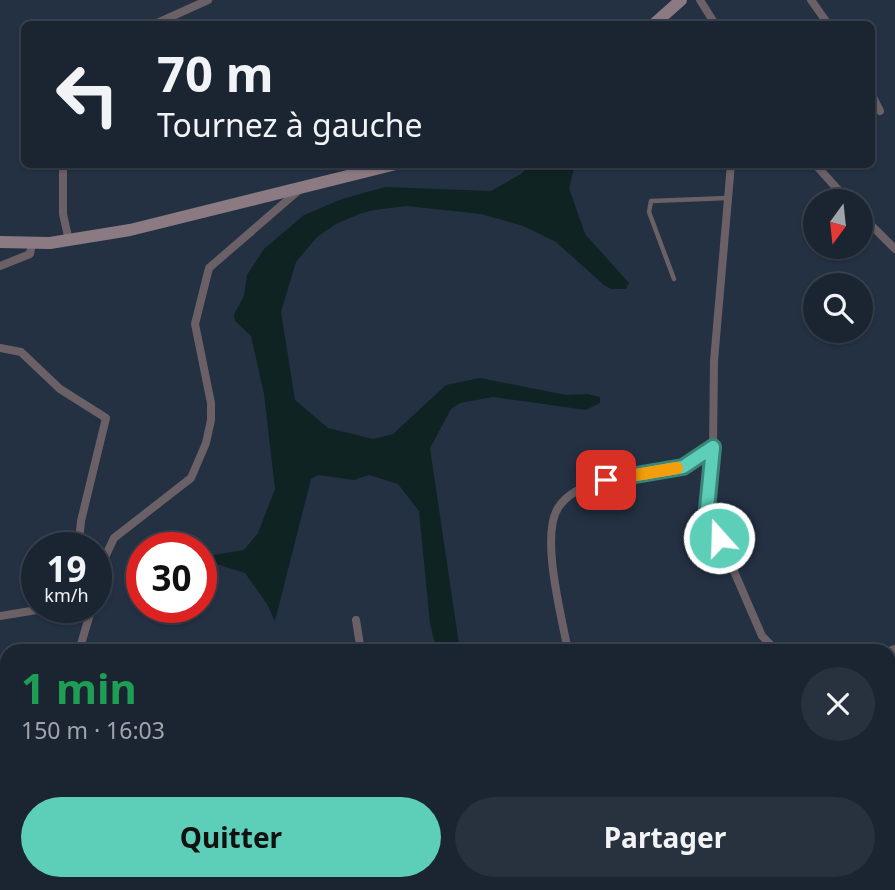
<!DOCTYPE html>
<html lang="fr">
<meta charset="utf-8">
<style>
:root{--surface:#1b2532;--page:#28313e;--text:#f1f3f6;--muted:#a0a5ac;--line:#39424d;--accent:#5dceb8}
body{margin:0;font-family:"Noto Sans",sans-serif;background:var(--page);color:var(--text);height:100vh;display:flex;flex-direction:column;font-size:26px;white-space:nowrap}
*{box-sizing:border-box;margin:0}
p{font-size:23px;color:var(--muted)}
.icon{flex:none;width:38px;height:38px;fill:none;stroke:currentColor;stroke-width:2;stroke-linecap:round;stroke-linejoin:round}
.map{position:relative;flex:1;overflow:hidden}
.drawer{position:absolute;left:0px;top:644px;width:896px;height:247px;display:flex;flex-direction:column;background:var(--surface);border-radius:21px 21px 0 0;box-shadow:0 2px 5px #0004,0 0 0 2px var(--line)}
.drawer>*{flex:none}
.guide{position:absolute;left:21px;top:21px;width:854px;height:147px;border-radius:10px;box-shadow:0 2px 5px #0004,0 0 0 2px var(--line);background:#1b2532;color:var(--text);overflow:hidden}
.needle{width:46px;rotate:195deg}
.controls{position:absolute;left:803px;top:189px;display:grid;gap:14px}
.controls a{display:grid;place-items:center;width:70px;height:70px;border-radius:50%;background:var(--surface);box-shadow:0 2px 5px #0004,0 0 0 2px var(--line);font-size:35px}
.speed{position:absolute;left:21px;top:532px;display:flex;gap:14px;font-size:35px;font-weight:700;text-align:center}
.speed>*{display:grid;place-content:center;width:91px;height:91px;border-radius:50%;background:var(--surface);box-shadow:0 2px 5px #0004,0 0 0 2px var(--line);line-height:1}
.speed small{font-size:18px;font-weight:400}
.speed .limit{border:10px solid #d22;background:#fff;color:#111}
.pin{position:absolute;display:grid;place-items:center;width:60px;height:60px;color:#fff;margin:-30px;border-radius:14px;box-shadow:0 4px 10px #0006}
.me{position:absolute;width:77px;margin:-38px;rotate:340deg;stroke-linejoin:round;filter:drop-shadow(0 0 5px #0008)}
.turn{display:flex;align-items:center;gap:24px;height:147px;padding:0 21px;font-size:32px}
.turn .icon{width:91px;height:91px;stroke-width:2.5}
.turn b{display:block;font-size:49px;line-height:60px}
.round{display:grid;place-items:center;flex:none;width:74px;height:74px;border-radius:37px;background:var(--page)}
.headline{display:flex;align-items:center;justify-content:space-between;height:119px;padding:0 21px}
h1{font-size:42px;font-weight:700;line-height:52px;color:#1e9e55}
.action{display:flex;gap:14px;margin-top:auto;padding:14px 21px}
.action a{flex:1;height:80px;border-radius:42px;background:var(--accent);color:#111;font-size:28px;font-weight:700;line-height:80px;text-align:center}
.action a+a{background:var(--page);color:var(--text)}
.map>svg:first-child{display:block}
</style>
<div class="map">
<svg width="895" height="890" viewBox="0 0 895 890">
<rect width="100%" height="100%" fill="#243143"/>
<path fill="#0f2323" d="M530,164L575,165L569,188L585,234L629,283L626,289H611L604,285L556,242L523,226L481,214L407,206L374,210L359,214L336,224L317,237L296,262L281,312L295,400L328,428L373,439L393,434L446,385L480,378L566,395L588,394L600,397V403L586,410L493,397L460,403L451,409L430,448L460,651H437L430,624L419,511L398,484L369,475L354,480L318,475L311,479L275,621L267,604L245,573L201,559V557L244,550L258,533L275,489L264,394L251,336L235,321L234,314L244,296L247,275L264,249L304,215L342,199L385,187L491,191L521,174Z
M94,884H234L239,890H124Z"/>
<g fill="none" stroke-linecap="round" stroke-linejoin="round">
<path stroke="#6b6065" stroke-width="4.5" d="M674,279L649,212L651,201L728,198"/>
<path stroke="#6b6065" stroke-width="8" d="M700,0L715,24
M811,0L828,24
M155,24L208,0
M872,95L880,111
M63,164V214L69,241
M731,164L714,361L713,447L707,509L762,636L777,651
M815,164L848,201
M861,215L895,249
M0,266L30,254L32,243
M0,348L21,352L60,389L106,418L81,521L79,541L92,548
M96,592L106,555L114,538L191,478L206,443L211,420V403L195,324L209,268L298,191
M0,616L55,607
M356,620L361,651
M79,651L92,607
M568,651C562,618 540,536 558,508C568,492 589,484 607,480C631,474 658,475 682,467C692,463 703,453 713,447
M889,651L895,649
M7,775V781
M271,884L277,890
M15,890L16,884
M722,890L727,884"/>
<path stroke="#8c7a82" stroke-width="12" d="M654,24L681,0
M0,242L50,243L130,230L396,164"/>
</g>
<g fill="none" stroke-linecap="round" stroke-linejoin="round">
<g stroke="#3c8678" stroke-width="18">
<path id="route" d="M606,480L683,467L713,447L707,509L719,538"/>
</g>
<use href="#route" stroke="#5dceb8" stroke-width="12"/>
<path stroke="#f59e0b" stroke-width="12" d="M636,475L677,468"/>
</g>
</svg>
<div class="controls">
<a><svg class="needle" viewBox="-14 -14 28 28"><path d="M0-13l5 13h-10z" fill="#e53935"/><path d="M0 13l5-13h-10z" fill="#a0a5ac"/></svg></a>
<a><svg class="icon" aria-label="search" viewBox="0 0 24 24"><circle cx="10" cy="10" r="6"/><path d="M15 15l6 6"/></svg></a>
</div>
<div class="speed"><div>19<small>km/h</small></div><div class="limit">30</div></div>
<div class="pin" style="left:606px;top:480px;background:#d93025"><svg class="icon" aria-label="arrive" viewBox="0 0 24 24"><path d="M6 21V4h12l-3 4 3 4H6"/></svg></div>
<svg class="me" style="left:719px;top:538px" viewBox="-20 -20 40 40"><circle r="17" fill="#5dceb8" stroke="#fff" stroke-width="3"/><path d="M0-11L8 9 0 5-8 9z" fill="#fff"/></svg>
<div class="guide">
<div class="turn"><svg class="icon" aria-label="left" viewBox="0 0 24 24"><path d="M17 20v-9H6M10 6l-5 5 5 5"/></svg><div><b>70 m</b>Tournez à gauche</div></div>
</div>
<section class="drawer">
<div class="headline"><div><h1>1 min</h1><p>150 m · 16:03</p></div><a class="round"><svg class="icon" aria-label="close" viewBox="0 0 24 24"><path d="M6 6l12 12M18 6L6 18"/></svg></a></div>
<div class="action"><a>Quitter</a><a>Partager</a></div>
</section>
</div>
